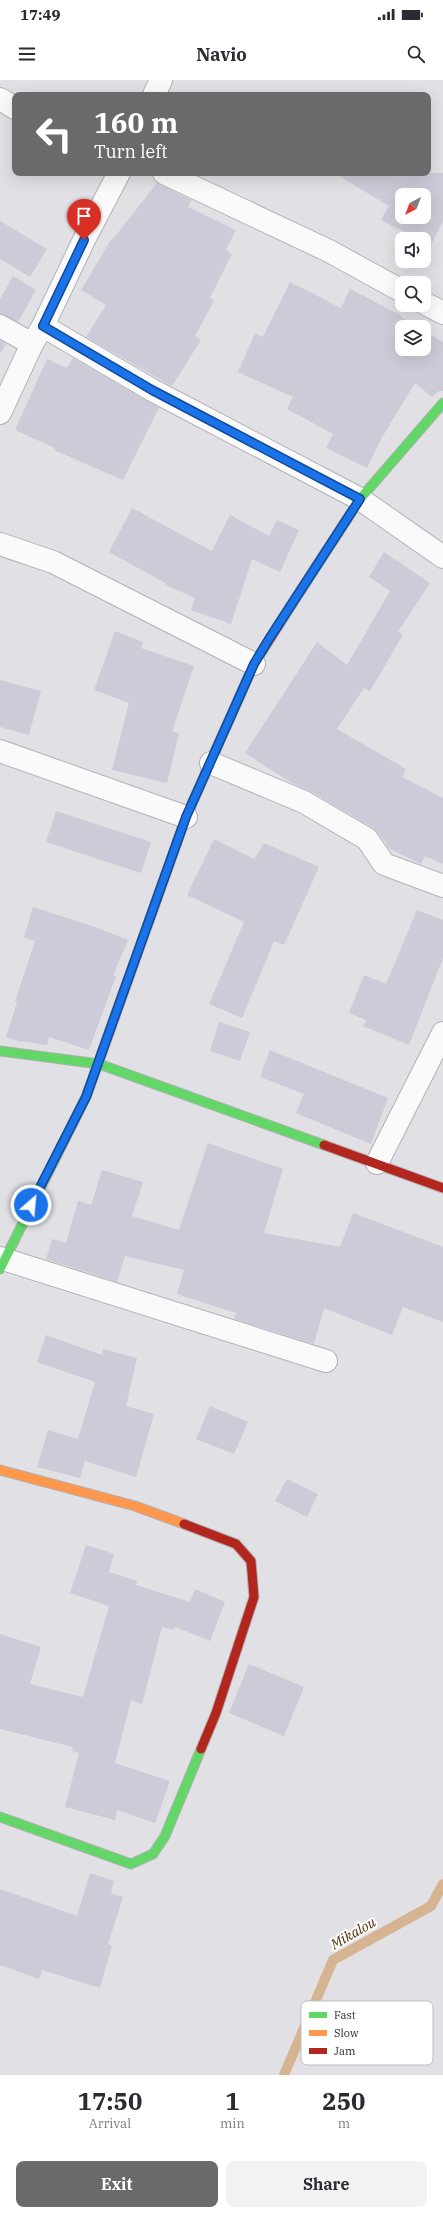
<!DOCTYPE html>
<style>
:root{--surface:#fff;--page:#f2f2f3;--text:#2b2b33;--muted:#7c7c81;--accent:#6a6a6d}
body{margin:0;font-family:"IBM Plex Serif",serif;background:var(--page);color:var(--text);height:100vh;display:flex;flex-direction:column;font-size:15px;white-space:nowrap}
*{box-sizing:border-box;margin:0}
p{font-size:13px;color:var(--muted)}
.icon{flex:none;width:22px;height:22px;fill:none;stroke:currentColor;stroke-width:2;stroke-linecap:round;stroke-linejoin:round}
.map{position:relative;height:1995px;overflow:hidden}
.details{display:flex;flex-direction:column;background:var(--surface);flex:1}
.details>*{flex:none}
.guide{position:absolute;left:12px;top:12px;width:419px;height:84px;border-radius:8px;box-shadow:0 4px 16px #0002;background:#6a6a6d;color:#fff;overflow:hidden}
.needle{width:26px;rotate:222deg}
.tools{position:absolute;left:395px;top:108px;display:grid;gap:8px}
.tools a{display:grid;place-items:center;width:36px;height:36px;border-radius:8px;background:var(--surface);box-shadow:0 4px 16px #0002;font-size:20px}
.pin{position:absolute;display:grid;place-items:center;width:34px;height:34px;color:#fff;margin:-41px -17px;border-radius:50% 50% 50% 0;rotate:-45deg;box-shadow:0 0 4px #0007}
.pin .icon{rotate:45deg}
.me{position:absolute;width:44px;margin:-22px;rotate:27deg;stroke-linejoin:round;filter:drop-shadow(0 0 3px #0008)}
.turn{display:flex;align-items:center;gap:14px;height:84px;padding:0 16px;font-size:18px}
.turn .icon{width:52px;height:52px;stroke-width:2.5}
.turn b{display:block;font-size:28px;line-height:34px}
.eta{display:flex;justify-content:space-evenly;align-items:center;height:68px;text-align:center}
.eta b{font-size:24px;font-weight:700;line-height:28px}
.primary-button{display:flex;gap:8px;margin-top:auto;padding:8px 16px}
.primary-button a{flex:1;height:46px;border-radius:8px;background:var(--accent);color:#fff;font-size:16px;font-weight:700;line-height:46px;text-align:center}
.primary-button a+a{background:var(--page);color:var(--text)}
.status{display:flex;justify-content:space-between;align-items:center;height:28px;padding:0 20px;background:var(--surface);direction:ltr}
.status svg{height:11px;fill:currentColor}
header{display:flex;justify-content:space-between;align-items:center;height:52px;padding:0 16px;background:var(--surface);font-size:18px;font-weight:700}
.map>svg:first-child{display:block}
</style>
<div class="status"><b>17:49</b><svg viewBox="0 0 49 12"><path d="M0 12V9h3v3zM5 12V6h3v6zM10 12V3h3v9zM15 12V0h3v12zM26 1h20v11H26zM47 4h2v5h-2z"/></svg></div>
<header><svg class="icon" aria-label="menu" viewBox="0 0 24 24"><path d="M4 6h16M4 12h16M4 18h16"/></svg>Navio<svg class="icon" aria-label="search" viewBox="0 0 24 24"><circle cx="10" cy="10" r="6"/><path d="M15 15l6 6"/></svg></header>
<div class="map">
<svg width="443" height="1995" viewBox="0 0 443 1995">
<rect width="100%" height="100%" fill="#e0e0e5"/>
<g fill="none" stroke-linecap="round" stroke-linejoin="round">
<path stroke="#d6b492" stroke-width="10" d="M284,1995L333,1880L431,1826L443,1804"/>
</g>
<path fill="#cdcbd8" fill-rule="evenodd" d="M334,93H443V141L431,165L424,161V159H419L381,140L389,126ZM402,115H424V137H402Z
M157,103L192,120L188,127L236,150L226,170L232,174L210,218L214,221L195,256L201,260L172,306L86,257L106,225L81,210L112,158L113,159Z
M0,141L47,169L30,197L0,179Z
M13,196L36,210L18,242L0,234V219Z
M290,202L341,228L350,209L402,236L401,237L418,247H402V269H424V251L443,262V311H439L432,317L415,303L381,359L367,388L326,368L333,354L287,329L293,317L238,292L255,253L263,257Z
M0,260L6,264L0,274Z
M73,278L159,328L123,400L54,370L55,368L15,350L47,279L67,288Z
M132,428L212,471L230,435L269,456L277,440L299,450L280,492L252,479L231,544L191,530L195,518L166,505L167,504L109,472Z
M384,472L430,503L398,552L403,555L370,611L364,608L337,649L406,689L402,697L443,718V784L425,776L421,784L388,768L384,760L373,748L310,711L292,703L245,673L317,562L347,585L390,511L369,497Z
M115,551L143,562L141,568L194,586L172,652L179,653L167,703L112,690L129,623L94,610Z
M0,600L41,611L29,655L0,647Z
M56,731L151,762L141,793L46,762Z
M214,759L254,779L264,763L319,787L284,865L274,861L242,938L209,924L244,842L187,815Z
M33,827L95,847L128,860L113,895L116,896L89,970L49,957L47,965L18,961L6,957L17,922L15,921L35,861L24,857Z
M417,830L443,840V878L409,965L363,946L366,940L349,933L364,895L386,904Z
M219,942L250,952L240,981L210,971Z
M270,970L388,1018L371,1064L296,1033L304,1014L260,997Z
M208,1063L283,1089L264,1153L340,1167L353,1133L443,1167V1242L403,1227L392,1255L324,1228L314,1264L234,1239L236,1233L177,1214L184,1190L125,1176L117,1202L46,1179L52,1159L66,1163L78,1121L91,1125L102,1090L143,1102L132,1136L179,1150Z
M46,1255L102,1275L103,1269L137,1278L126,1326L154,1334L136,1397L85,1381L80,1398L37,1387L48,1350L78,1359L95,1302L37,1282Z
M210,1326L248,1342L234,1374L196,1359Z
M287,1399L318,1414L307,1437L275,1421Z
M86,1465L114,1474L109,1492L137,1501L136,1505L190,1522L195,1509L225,1522L210,1561L175,1547L174,1550L162,1547L142,1624L131,1620L115,1683L170,1701L155,1743L117,1730L115,1740L65,1727L79,1673L72,1671L73,1667L0,1649V1554L41,1567L30,1604L83,1617L109,1526L70,1513Z
M249,1584L304,1607L284,1656L229,1633Z
M90,1793L114,1801L111,1813L123,1817L108,1864L112,1866L100,1908L42,1890L39,1899L0,1885V1809L77,1836Z"/>
<g fill="none" stroke-linecap="round" stroke-linejoin="round">
<g stroke="#b2b1b5" stroke-width="24">
<path id="street" d="M154,15L161,0
M0,19L15,28
M164,93L329,171L402,211
M424,223L443,233
M0,246L32,264
M43,246L152,310L360,419L443,477
M0,333L32,264L43,246L84,160L119,93
M0,464L53,482L254,584
M0,671L186,737
M211,683L304,722L367,759L384,784L443,806
M377,1083L443,953
M0,1178L326,1281"/>
</g>
<g stroke="#b2b1b5" stroke-width="11">
<path id="fast" d="M292,524L360,419L443,323
M0,971L99,984L324,1065
M0,1189L86,1017
M0,1737L131,1784L153,1774L165,1756L201,1669"/>
</g>
<g stroke="#b2b1b5" stroke-width="11">
<path id="slow" d="M86,1017L149,841
M0,1390L135,1426L184,1444"/>
</g>
<g stroke="#b2b1b5" stroke-width="11">
<path id="jam" d="M149,841L186,737L254,584L292,524
M324,1065L443,1108
M184,1444L236,1464L251,1481L254,1517L216,1633L201,1669"/>
</g>
<use href="#street" stroke="#fafafb" stroke-width="22"/>
<use href="#fast" stroke="#63d668" stroke-width="9"/>
<use href="#slow" stroke="#ff974d" stroke-width="9"/>
<use href="#jam" stroke="#b3261e" stroke-width="9"/>
</g>
<g fill="none" stroke-linecap="round" stroke-linejoin="round">
<g stroke="#114b97" stroke-width="10">
<path id="route" d="M31,1125L86,1017L186,737L254,584L269,559L360,419L152,310L43,246L84,160"/>
</g>
<use href="#route" stroke="#1a73e8" stroke-width="7"/>
</g>
<g text-anchor="middle" dominant-baseline="central" stroke-width="4" stroke-linejoin="round" paint-order="stroke">
<g font-size="14" font-style="italic" fill="#4d2d02" stroke="#fff">
<text transform="translate(353 1853) rotate(-30)">Mikalou</text>
</g>
</g>
<rect x="301" y="1921" width="132" height="64" rx="6" fill="#fff" stroke="#bfbfc0" stroke-width="1"/>
<rect x="309" y="1932" width="18" height="6" fill="#63d668"/>
<rect x="309" y="1950" width="18" height="6" fill="#ff974d"/>
<rect x="309" y="1968" width="18" height="6" fill="#b3261e"/>
<g font-size="11" fill="#2b2a2d">
<text x="334" y="1939">Fast</text>
<text x="334" y="1957">Slow</text>
<text x="334" y="1975">Jam</text>
</g>
</svg>
<div class="tools">
<a><svg class="needle" viewBox="-14 -14 28 28"><path d="M0-13l5 13h-10z" fill="#e53935"/><path d="M0 13l5-13h-10z" fill="#7c7c81"/></svg></a>
<a><svg class="icon" aria-label="sound" viewBox="0 0 24 24"><path d="M4 9h4l5-4v14l-5-4H4zM17 9q2 3 0 6"/></svg></a>
<a><svg class="icon" aria-label="search" viewBox="0 0 24 24"><circle cx="10" cy="10" r="6"/><path d="M15 15l6 6"/></svg></a>
<a><svg class="icon" aria-label="layers" viewBox="0 0 24 24"><path d="M12 4l9 5-9 5-9-5zM3 14l9 5 9-5"/></svg></a>
</div>
<div class="pin" style="left:84px;top:160px;background:#d93025"><svg class="icon" aria-label="arrive" viewBox="0 0 24 24"><path d="M6 21V4h12l-3 4 3 4H6"/></svg></div>
<svg class="me" style="left:31px;top:1125px" viewBox="-20 -20 40 40"><circle r="17" fill="#1a73e8" stroke="#fff" stroke-width="3"/><path d="M0-11L8 9 0 5-8 9z" fill="#fff"/></svg>
<div class="guide">
<div class="turn"><svg class="icon" aria-label="left" viewBox="0 0 24 24"><path d="M17 20v-9H6M10 6l-5 5 5 5"/></svg><div><b>160 m</b>Turn left</div></div>
</div>
</div>
<section class="details">
<div class="eta">
<div><b>17:50</b><p>Arrival</p></div>
<div><b>1</b><p>min</p></div>
<div><b>250</b><p>m</p></div>
</div>
<div class="primary-button"><a>Exit</a><a>Share</a></div>
</section>
